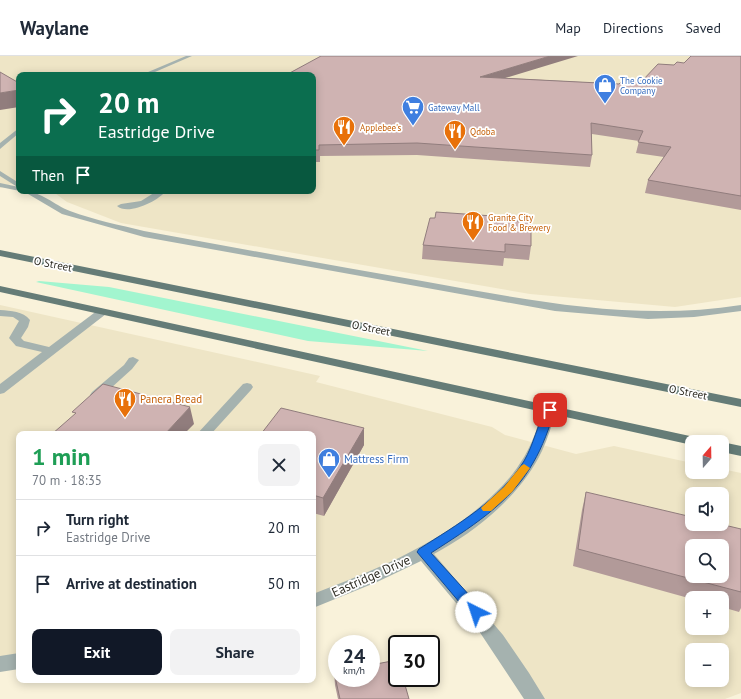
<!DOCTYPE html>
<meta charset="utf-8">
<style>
:root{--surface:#fff;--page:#f2f2f3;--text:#1f2937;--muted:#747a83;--line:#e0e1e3;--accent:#111827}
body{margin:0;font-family:"PT Sans",sans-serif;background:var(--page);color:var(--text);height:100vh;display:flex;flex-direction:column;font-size:15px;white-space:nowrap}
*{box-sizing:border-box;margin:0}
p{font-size:13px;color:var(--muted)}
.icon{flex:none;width:22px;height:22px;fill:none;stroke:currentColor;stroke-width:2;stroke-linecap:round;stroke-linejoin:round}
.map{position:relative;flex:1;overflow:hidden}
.panel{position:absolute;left:16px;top:375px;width:300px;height:252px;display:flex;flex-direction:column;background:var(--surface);border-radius:8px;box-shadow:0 2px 10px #0003}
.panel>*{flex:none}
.hud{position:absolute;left:16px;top:16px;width:300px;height:122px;border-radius:8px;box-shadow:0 2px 10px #0003;background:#0b6e4f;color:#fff;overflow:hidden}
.needle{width:26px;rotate:20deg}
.controls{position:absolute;left:685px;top:379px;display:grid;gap:8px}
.controls a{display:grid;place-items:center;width:44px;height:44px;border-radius:8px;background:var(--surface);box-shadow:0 2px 10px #0003;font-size:20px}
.speed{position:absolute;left:328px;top:579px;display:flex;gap:8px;font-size:20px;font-weight:700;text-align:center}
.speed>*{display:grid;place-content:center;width:52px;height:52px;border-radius:50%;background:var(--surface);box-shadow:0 2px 10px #0003;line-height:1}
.speed small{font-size:10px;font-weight:400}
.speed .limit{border:2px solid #111;border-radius:6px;background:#fff;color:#111}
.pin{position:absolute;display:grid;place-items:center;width:34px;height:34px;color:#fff;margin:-17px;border-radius:8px;box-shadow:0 2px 6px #0006}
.me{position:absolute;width:44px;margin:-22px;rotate:319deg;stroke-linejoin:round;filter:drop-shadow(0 0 3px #0008)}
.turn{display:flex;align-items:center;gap:14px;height:84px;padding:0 16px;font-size:18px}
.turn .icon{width:52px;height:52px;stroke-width:2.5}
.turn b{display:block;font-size:28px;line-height:34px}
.then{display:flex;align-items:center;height:38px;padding:0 16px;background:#0003;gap:8px;font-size:15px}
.round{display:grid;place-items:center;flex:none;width:42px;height:42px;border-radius:8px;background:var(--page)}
.overview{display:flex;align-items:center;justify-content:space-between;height:68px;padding:0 16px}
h1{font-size:24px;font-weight:700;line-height:30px;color:#1e9e55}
.button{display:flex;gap:8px;margin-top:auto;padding:8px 16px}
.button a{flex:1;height:46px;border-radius:8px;background:var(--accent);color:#fff;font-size:16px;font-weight:700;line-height:46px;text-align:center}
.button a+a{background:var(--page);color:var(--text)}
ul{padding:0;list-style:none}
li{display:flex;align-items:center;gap:12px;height:56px;padding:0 16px;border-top:1px solid var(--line)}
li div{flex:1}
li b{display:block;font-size:15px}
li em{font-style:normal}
header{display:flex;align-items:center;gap:24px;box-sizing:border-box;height:56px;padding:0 20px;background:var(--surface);border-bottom:1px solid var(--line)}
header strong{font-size:19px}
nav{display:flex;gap:22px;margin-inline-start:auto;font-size:14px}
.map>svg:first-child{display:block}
</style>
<header>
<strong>Waylane</strong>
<nav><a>Map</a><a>Directions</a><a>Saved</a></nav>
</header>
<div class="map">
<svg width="741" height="643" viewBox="0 0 741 643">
<rect width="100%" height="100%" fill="#f9f2da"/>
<path fill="#eee5c6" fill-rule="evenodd" d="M0,0H741V241L675,251L530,238L121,167L67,146L52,135H313V19H19V125L0,132Z
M0,249L320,320L316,326L492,371L505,379L576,398L614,390L692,407V416H722V413L741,417V637L725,643H535L423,496L313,545V378H19V605L0,608ZM692,438H722V468H692ZM692,490H722V520H692ZM692,542H722V572H692ZM692,594H722V624H692Z"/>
<path fill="#a2f5cf" d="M39,225L109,231L428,295L308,285L36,226Z"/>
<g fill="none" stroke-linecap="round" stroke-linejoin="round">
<path fill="#a5b2af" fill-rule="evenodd" d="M186,0H192L148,19H141Z
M19,72V77L0,93V87Z
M0,115L19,127V132L0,120Z
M23,135C41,135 54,149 70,155C94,164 120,169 144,175C237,192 330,209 422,225C529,244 633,266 741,249V255L694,261L648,263L555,255L144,181L62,158Z
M157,135H166C158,145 128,160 117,150L121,148L141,145Z
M102,253L106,254L107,256L106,258L4,337L0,338V328L42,296L16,290L9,282L19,265L13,261L0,260V254C11,255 23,255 30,264L28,271L21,282L24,285L49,291L98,254Z
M133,301L139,304L132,313L100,342H92L90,339L92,336L124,309L129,302Z
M247,327L251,328L253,331L251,334L211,378H197L243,328Z"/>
<path fill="#a5b2af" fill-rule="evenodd" d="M0,127L19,131L20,135L0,131Z
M550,350L556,354C552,368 548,382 542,395C521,439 477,475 434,498L503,579L529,617L545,643H524L477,572L421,505L377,526L313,552V538C381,512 452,483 503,429C518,413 529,395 536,375C539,367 541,352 550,350Z
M19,597V613L0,616V600Z"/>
<path fill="#657c77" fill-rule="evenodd" d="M0,194L741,343V351L0,200Z
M0,230L699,382L704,383L706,386H692V389L0,236Z
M722,386L741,390V400L722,396Z"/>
</g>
<path fill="#b29a99" d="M741,0V154L645,137L648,124L664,101L636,97L639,85L592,78V99L590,111L417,99L320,100V106H313V19L506,22L619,28L642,25L674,9L684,7Z
M492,163L531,190L529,204L504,202L503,210L422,203L423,189Z
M364,372V389L324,460L313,457V378Z
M586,436L741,536V552L739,556L722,551V542H692V543L573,510L582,454Z
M334,616L409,643H338L335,629Z"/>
<path fill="#917d7d" d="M550,0H578L479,30L480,21Z
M19,34V51L0,54V37Z
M190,351L194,368L184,378H165Z
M364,372V389L324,460L323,442Z"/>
<path fill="#cfb3b2" stroke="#917d7d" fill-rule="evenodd" d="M321,0H550L480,21L619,28L624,23L642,25L658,8L674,9L677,6L684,7L691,0H741V140L648,124L671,91L638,86L643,75L591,67L592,99L417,87L319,89V94H313V19H286Z
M0,16L19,27V34L0,37Z
M436,156L493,160L492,163L531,166V190L505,188V196L423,189L430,162H435Z
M103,328L190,351L165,378H52L76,357L72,356Z
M281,352L364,372L323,442L313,439V378H261Z
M586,436L692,461V468H720L741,473V536L578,493ZM692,490H722V520H692Z
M397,604V622H403L409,643H340L334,616H337V622H371V609Z"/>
<path fill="#1a73e8" stroke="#114b97" d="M550,351L555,354C549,372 543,390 533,407C511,447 468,473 431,497L481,552L482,556L481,560L476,562L471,560L417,496L419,493C457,469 500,444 524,405C534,388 537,369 546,354C547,351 547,351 550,351Z"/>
<path fill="#f59e0b" d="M524,408L530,412L512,436L491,455H483L481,452L483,450L504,431L521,410Z"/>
<defs>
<g id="shop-pin" transform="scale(1.15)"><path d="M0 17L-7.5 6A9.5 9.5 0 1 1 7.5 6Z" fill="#3f7fe0" stroke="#fff"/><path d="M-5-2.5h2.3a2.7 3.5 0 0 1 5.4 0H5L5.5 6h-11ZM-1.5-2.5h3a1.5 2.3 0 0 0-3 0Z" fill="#fff"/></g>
<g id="supermarket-pin" transform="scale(1.15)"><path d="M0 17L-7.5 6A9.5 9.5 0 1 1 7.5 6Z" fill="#3f7fe0" stroke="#fff"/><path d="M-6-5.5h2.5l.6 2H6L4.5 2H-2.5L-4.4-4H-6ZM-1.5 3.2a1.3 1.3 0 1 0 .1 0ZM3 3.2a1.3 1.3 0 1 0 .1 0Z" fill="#fff"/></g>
<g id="restaurant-pin" transform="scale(1.15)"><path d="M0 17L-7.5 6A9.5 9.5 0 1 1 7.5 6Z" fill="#e8710a" stroke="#fff"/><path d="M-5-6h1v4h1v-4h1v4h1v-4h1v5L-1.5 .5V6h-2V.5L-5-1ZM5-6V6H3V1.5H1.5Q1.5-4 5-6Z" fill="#fff"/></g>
</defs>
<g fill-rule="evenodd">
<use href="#shop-pin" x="605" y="29"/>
<use href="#supermarket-pin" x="413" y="51"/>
<use href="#restaurant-pin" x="344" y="71"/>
<use href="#restaurant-pin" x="455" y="75"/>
<use href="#restaurant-pin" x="473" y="166"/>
<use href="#restaurant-pin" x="125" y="343"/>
<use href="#shop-pin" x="329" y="403"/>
</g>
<g text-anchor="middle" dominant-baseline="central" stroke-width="3.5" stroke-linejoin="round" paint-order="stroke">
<g font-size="9" fill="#366cbe" stroke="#fff" text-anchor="start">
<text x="620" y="24">The Cookie<tspan x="620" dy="10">Company</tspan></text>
<text x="428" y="51">Gateway Mall</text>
</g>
<g font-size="9" fill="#c56008" stroke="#fff" text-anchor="start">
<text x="360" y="71">Applebee's</text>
<text x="470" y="75">Qdoba</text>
<text x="488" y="161">Granite City<tspan x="488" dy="10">Food &amp; Brewery</tspan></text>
</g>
<g font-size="11" fill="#2e2c23" stroke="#fff">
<text transform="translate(53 208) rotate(11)">O Street</text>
<text transform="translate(371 272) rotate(11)">O Street</text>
<text transform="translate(688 336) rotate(11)">O Street</text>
</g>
<g font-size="11" fill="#c56008" stroke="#fff" text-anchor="start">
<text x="140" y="343">Panera Bread</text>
</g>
<g font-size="11" fill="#366cbe" stroke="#fff" text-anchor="start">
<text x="344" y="403">Mattress Firm</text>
</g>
<g font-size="13" fill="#2e2c23" stroke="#fff">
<text transform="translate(371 520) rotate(-24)">Eastridge Drive</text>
</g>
</g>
</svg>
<div class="controls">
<a><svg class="needle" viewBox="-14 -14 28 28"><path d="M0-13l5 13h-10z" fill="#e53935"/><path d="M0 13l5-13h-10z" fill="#747a83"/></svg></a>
<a><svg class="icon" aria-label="sound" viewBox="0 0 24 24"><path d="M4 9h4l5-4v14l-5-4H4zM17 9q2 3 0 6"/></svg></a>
<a><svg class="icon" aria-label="search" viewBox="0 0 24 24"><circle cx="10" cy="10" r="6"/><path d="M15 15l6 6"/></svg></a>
<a>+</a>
<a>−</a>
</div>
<div class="speed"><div>24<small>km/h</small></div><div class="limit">30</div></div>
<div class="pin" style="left:550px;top:354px;background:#d93025"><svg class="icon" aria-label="arrive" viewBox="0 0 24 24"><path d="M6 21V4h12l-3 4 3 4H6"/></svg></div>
<svg class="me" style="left:476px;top:556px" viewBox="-20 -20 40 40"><circle r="19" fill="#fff"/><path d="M0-13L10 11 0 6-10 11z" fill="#1a73e8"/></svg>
<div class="hud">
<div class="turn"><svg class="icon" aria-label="right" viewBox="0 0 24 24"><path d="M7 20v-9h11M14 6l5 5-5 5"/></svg><div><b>20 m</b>Eastridge Drive</div></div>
<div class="then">Then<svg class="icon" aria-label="arrive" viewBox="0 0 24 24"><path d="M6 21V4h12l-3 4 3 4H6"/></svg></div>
</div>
<section class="panel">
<div class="overview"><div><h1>1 min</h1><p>70 m · 18:35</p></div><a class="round"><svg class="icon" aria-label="close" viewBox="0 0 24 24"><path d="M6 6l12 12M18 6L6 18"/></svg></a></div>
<ul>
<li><svg class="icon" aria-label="right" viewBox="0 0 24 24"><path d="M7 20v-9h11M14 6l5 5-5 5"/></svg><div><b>Turn right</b><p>Eastridge Drive</p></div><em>20 m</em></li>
<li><svg class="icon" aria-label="arrive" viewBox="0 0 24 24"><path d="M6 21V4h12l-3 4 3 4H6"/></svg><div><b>Arrive at destination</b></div><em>50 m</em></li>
</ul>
<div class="button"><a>Exit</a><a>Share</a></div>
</section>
</div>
